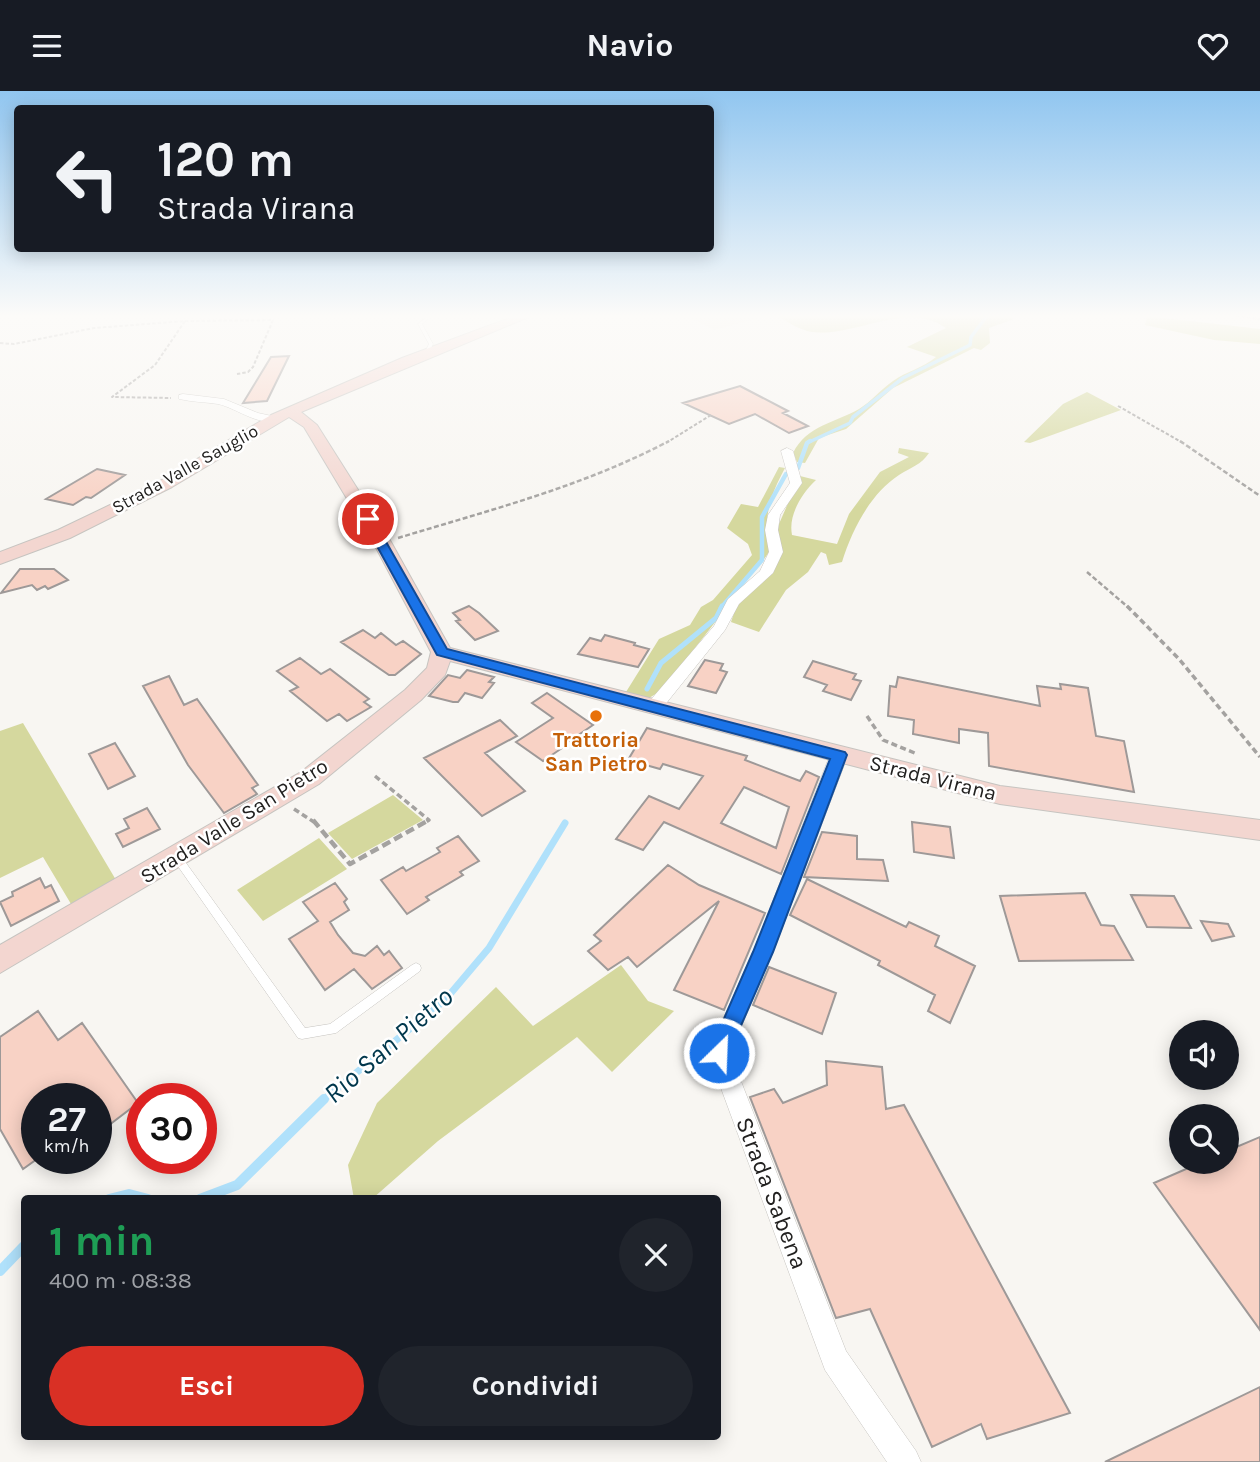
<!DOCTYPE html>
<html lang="it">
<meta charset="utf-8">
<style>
:root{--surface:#171b24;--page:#20242c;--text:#f1f3f6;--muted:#9ea1a6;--accent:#d93025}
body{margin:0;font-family:Karla,sans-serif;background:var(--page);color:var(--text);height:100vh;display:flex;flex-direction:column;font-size:26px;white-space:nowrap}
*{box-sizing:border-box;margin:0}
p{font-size:23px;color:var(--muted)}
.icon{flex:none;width:38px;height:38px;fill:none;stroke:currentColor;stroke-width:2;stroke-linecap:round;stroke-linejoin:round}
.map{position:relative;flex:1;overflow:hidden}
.drawer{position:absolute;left:21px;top:1104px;width:700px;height:245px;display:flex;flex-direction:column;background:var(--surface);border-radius:7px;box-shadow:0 4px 18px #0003}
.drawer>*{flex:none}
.guide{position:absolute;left:14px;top:14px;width:700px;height:147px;border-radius:7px;box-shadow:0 4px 18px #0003;background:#171b24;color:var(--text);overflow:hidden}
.tools{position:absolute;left:1169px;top:929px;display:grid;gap:14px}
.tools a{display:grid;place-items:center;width:70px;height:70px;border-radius:50%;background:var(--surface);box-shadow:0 4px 18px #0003;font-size:35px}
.speed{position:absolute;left:21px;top:992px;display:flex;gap:14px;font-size:35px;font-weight:700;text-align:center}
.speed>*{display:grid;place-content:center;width:91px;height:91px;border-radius:50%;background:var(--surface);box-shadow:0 4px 18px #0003;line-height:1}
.speed small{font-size:18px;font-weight:400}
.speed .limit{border:10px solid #d22;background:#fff;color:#111}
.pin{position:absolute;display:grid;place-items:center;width:60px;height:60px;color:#fff;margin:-30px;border:4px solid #fff;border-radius:50%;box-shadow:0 2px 7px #0007}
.me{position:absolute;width:77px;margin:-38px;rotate:24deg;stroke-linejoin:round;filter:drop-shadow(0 0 5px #0008)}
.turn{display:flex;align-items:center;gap:24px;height:147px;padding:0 28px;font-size:32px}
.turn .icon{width:91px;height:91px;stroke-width:2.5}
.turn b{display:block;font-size:49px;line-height:60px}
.round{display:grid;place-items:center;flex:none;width:74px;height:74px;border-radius:37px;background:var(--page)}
.summary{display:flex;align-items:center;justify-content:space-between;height:119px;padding:0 28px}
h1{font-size:42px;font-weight:700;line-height:52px;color:#1e9e55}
.cta{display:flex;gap:14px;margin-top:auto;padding:14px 28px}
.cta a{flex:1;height:80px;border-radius:42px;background:var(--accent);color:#fff;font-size:28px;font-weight:700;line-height:80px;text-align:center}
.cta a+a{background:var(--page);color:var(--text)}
header{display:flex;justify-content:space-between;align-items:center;height:91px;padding:0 28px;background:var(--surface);font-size:32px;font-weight:700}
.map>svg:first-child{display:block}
</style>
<header><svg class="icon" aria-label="menu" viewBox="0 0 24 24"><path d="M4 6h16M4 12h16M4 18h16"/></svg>Navio<svg class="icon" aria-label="heart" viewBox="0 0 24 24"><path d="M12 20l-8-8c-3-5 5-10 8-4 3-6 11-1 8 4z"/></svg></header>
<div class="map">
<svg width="1260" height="1371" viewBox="0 0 1260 1371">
<rect width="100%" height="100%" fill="#f8f6f2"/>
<path fill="#f2ece1" d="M687,225H768L714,239Z"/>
<path fill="#d5d89e" d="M776,225H1012L1014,228L989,237L990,252L981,259L974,257L893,297L846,338L819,347L805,372L797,371L793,362C807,334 835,332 859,318C872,310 881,298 893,290C907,280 923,277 936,266L907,256L946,237C907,209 856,246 812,241C799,239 787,230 776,225Z
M1147,225L1260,238V253L1214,249L1145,234Z
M1087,301L1121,319L1030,352L1024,351L1063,313Z
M899,357L929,362C921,374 911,376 899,384C870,403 852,439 842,471L829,474L826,463L821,461L808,481L786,499L759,541L731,531L737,513L768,484L775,442L800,385L816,389C802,402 788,424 792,444L837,453L849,423L880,381L909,366L898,362Z
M779,376L785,377C771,403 761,429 771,458C761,474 748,486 737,501C713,536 686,568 659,601L649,607L626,601L659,548L690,534L701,516L713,509L752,464L748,453L727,437L741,413L758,416Z
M23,632L116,789L71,813L43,766L0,787V640Z
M393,704L423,729L352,768L328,742Z
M319,747L347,778L263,830L237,799Z
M621,874L648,910L674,920L612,981L577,946L438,1050L372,1108H354L348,1074L377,1012L496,896L533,935Z"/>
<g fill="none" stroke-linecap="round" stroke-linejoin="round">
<path stroke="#b0e1fb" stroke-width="3.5" d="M807,352L850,332L853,326L903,287L970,254L971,246L987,225"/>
<path stroke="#b0e1fb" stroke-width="4.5" d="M798,377L807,352L810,350
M721,517L762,469V426L786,383"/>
<path stroke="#b0e1fb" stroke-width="5" d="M647,598L661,572L716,527L722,515"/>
<path stroke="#b0e1fb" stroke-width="7" d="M323,1009L445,909L489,857L565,732"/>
<path stroke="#b0e1fb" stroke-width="10" d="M109,1108L129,1103L148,1108
M200,1108L237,1094L324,1008
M0,1180L24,1155"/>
</g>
<path fill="#f8d2c5" stroke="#9e9998" stroke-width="2" fill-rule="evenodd" d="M289,265L267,310L243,312L271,266Z
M740,295L788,320L783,322L808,335L789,342L755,323L729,333L683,312Z
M97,378L125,384L91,407L86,406L73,414L46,408Z
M20,478H54L68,489L48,498L45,495L37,499L32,494L1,502Z
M469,515L479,522L498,540L475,549L456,530L460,529L453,522Z
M363,539L375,547L381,542L396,554L403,550L421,563L395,584H389L341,551Z
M605,544L635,552L634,554L649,558L638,576L578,563L590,547L601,550Z
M300,567L321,583L330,578L369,608L364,611L371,616L347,630L339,623L327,630L290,600L298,596L277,580Z
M705,569L723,573L720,579L727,581L716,602L688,595Z
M813,570L856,583L853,588L861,590L851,609L823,600L827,594L804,586Z
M467,579L494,586L489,591L494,592L482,607L465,602L458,611H453L429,605L448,584L460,587Z
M169,585L184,614L197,608L258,694L252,697L257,703L224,722L188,674L143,595Z
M898,586L1040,615L1037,595L1061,598L1060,593L1088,597L1096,645L1124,650L1134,701L989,675L988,642L959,638V652L913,643L914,629L888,625L890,595L896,596Z
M547,602L593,634L568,651L562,649L565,655L543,670L516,651L553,627L532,612Z
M500,629L517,645L485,662L525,700L482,725L424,667Z
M647,637L747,665L745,669L800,690L806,680L819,686L781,783L664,731L643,759L616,748L649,705L679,718L703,685L663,673L660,678L628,669ZM744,696L789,716L776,757L721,732Z
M115,652L135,685L108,698L89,663Z
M147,717L160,738L123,756L116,743L129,737L124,728Z
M912,731L950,736L954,767L914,761Z
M822,741L857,745V768L883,769L888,790L804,786Z
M458,745L479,770L460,781L463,784L426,806L429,809L407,823L381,789L403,776L406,780L440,761L437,757Z
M668,774L699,794L765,822L724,919L674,899L719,810L637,876L628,866L608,879L588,860L601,850L594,844Z
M40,787L45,797L51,794L59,810L11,835L0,811L13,805L12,801Z
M807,788L906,836L909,831L939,845L935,855L975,875L950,932L928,920L935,904L878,874L880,870L790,824Z
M335,792L347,808L344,811L349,819L330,831L338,844L353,862L365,865L377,855L384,864L389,860L402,877L372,898L354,878L325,899L289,848L318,830L303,811Z
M1085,802L1101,834L1114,835L1133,869L1019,870L1000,805Z
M1131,804L1174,805L1191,837L1147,836Z
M1201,830L1228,833L1234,845L1212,850Z
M769,876L836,902L822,943L753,914Z
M38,920L58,949L82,932L138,1012L96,1044V1008H37V1068L23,1078L0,1038V946Z
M826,970L882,976L886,1018L904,1014L1070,1322L987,1348L981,1333L932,1356L870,1218L836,1227L750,1006L774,998L783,1012L827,994Z
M1260,1046V1239L1154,1092L1202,1071H1227V1060Z
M1260,1296V1371H1105Z"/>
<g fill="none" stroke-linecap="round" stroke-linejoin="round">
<g stroke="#c6c4c0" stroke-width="1">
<path id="lane" d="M428,225H432L422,233L433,253L428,263L426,264L424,263L429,253L418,233Z
M178,764L181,765L305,937L330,933L412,874L416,872L420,874L421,877L420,880L336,942L302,948L298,947L175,771L173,768L175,765Z"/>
</g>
<g stroke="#c6c4c0" stroke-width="1">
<path id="street" d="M183,303L224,308L258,322L281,327C263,339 237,317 218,313C205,311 192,311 179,308V304Z
M787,357L793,360L802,392L780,424L778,439L783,461L773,482L739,513L725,539L660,620H648L646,616L648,612L714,535L728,508L760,480L769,461L765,439L768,424L790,392L781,360Z
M839,658L848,664L773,861L730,962L846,1260L916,1360L921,1371H887L825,1279L708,962L753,861L830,664Z"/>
</g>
<g stroke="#c6c4c0" stroke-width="2">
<path id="secondary" d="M515,225H531L301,321L317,334L391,451L450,557L1000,695L1260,729V749L1000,713L450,570L445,584L421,609L319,693L0,882V854L301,681L405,599L427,577L431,561L373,451L304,336L289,326L172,396L70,447L0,473V461L58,439L160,390L271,324L402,267Z"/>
</g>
<path stroke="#a4a2a0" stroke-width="2" stroke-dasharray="3.5 2" stroke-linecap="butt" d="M1236,225L1260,228
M185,230L273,229L253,276L248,281L237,283
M0,252L14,253L94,237L185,230L155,274L112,306L171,307
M1118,315L1183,352
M666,352L711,324"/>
<path stroke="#a4a2a0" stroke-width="2.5" stroke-dasharray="5 2.5" stroke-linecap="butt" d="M1180,350L1260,405
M398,447C490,419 584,395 669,350
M1087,481L1129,517"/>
<path stroke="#a4a2a0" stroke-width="3.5" stroke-dasharray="6 3.5" stroke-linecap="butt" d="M1127,515L1179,568L1260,666
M867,625L883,649L917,663
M375,685L429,729L426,731
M294,718L314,731"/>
<path stroke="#a4a2a0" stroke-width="4.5" stroke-dasharray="9 4.5" stroke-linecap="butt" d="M313,729L350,773L429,729"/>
<use href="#lane" fill="#fff" fill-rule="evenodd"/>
<use href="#street" fill="#fff" fill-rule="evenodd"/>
<use href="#secondary" fill="#f3d6d0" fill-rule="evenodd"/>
</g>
<linearGradient id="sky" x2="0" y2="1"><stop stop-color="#91c6f0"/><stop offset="0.54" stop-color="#fcfbf9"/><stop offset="1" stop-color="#fcfbf9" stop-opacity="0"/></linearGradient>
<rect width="1260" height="417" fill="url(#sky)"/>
<path fill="#1a73e8" stroke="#114b97" stroke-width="2" d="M368,424L373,428L447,558L845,661L847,664L773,861L726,969L719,972L712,969L709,962L753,861L830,668L437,564L362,428Z"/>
<circle fill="#e8710a" stroke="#fff" stroke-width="2.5" cx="596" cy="625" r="7"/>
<g text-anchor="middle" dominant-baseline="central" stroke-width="5" stroke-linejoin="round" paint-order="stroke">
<g font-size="18" fill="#222120" stroke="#fff">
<text transform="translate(185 378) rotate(-29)">Strada Valle Sauglio</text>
</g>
<g font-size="21" font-weight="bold" fill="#c56008" stroke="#fff">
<text x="596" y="649">Trattoria<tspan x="596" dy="24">San Pietro</tspan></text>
</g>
<g font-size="21" fill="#222120" stroke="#fff">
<text transform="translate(933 687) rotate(14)">Strada Virana</text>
<text transform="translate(234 730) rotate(-32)">Strada Valle San Pietro</text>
</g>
<g font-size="24" fill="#222120" stroke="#fff">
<text transform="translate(772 1102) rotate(69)">Strada Sabena</text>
</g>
<g font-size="28" font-style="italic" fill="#00374c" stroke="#fff">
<text transform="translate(388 954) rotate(-41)">Rio San Pietro</text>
</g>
</g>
</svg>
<div class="tools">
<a><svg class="icon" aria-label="sound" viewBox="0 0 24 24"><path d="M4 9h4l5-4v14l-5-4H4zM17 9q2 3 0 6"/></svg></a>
<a><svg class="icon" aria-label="search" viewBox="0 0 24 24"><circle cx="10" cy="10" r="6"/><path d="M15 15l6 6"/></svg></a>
</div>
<div class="speed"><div>27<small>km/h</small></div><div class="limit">30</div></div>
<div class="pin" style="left:368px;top:428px;background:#d93025"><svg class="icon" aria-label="arrive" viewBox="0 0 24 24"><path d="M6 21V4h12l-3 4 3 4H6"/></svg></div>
<svg class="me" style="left:719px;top:962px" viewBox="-20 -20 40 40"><circle r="17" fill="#1a73e8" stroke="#fff" stroke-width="3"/><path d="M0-11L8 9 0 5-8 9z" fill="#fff"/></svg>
<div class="guide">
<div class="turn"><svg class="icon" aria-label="left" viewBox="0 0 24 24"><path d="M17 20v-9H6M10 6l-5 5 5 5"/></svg><div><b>120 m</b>Strada Virana</div></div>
</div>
<section class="drawer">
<div class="summary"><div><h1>1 min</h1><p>400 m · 08:38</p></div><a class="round"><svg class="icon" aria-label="close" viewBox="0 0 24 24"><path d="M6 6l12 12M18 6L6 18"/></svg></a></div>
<div class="cta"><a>Esci</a><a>Condividi</a></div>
</section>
</div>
